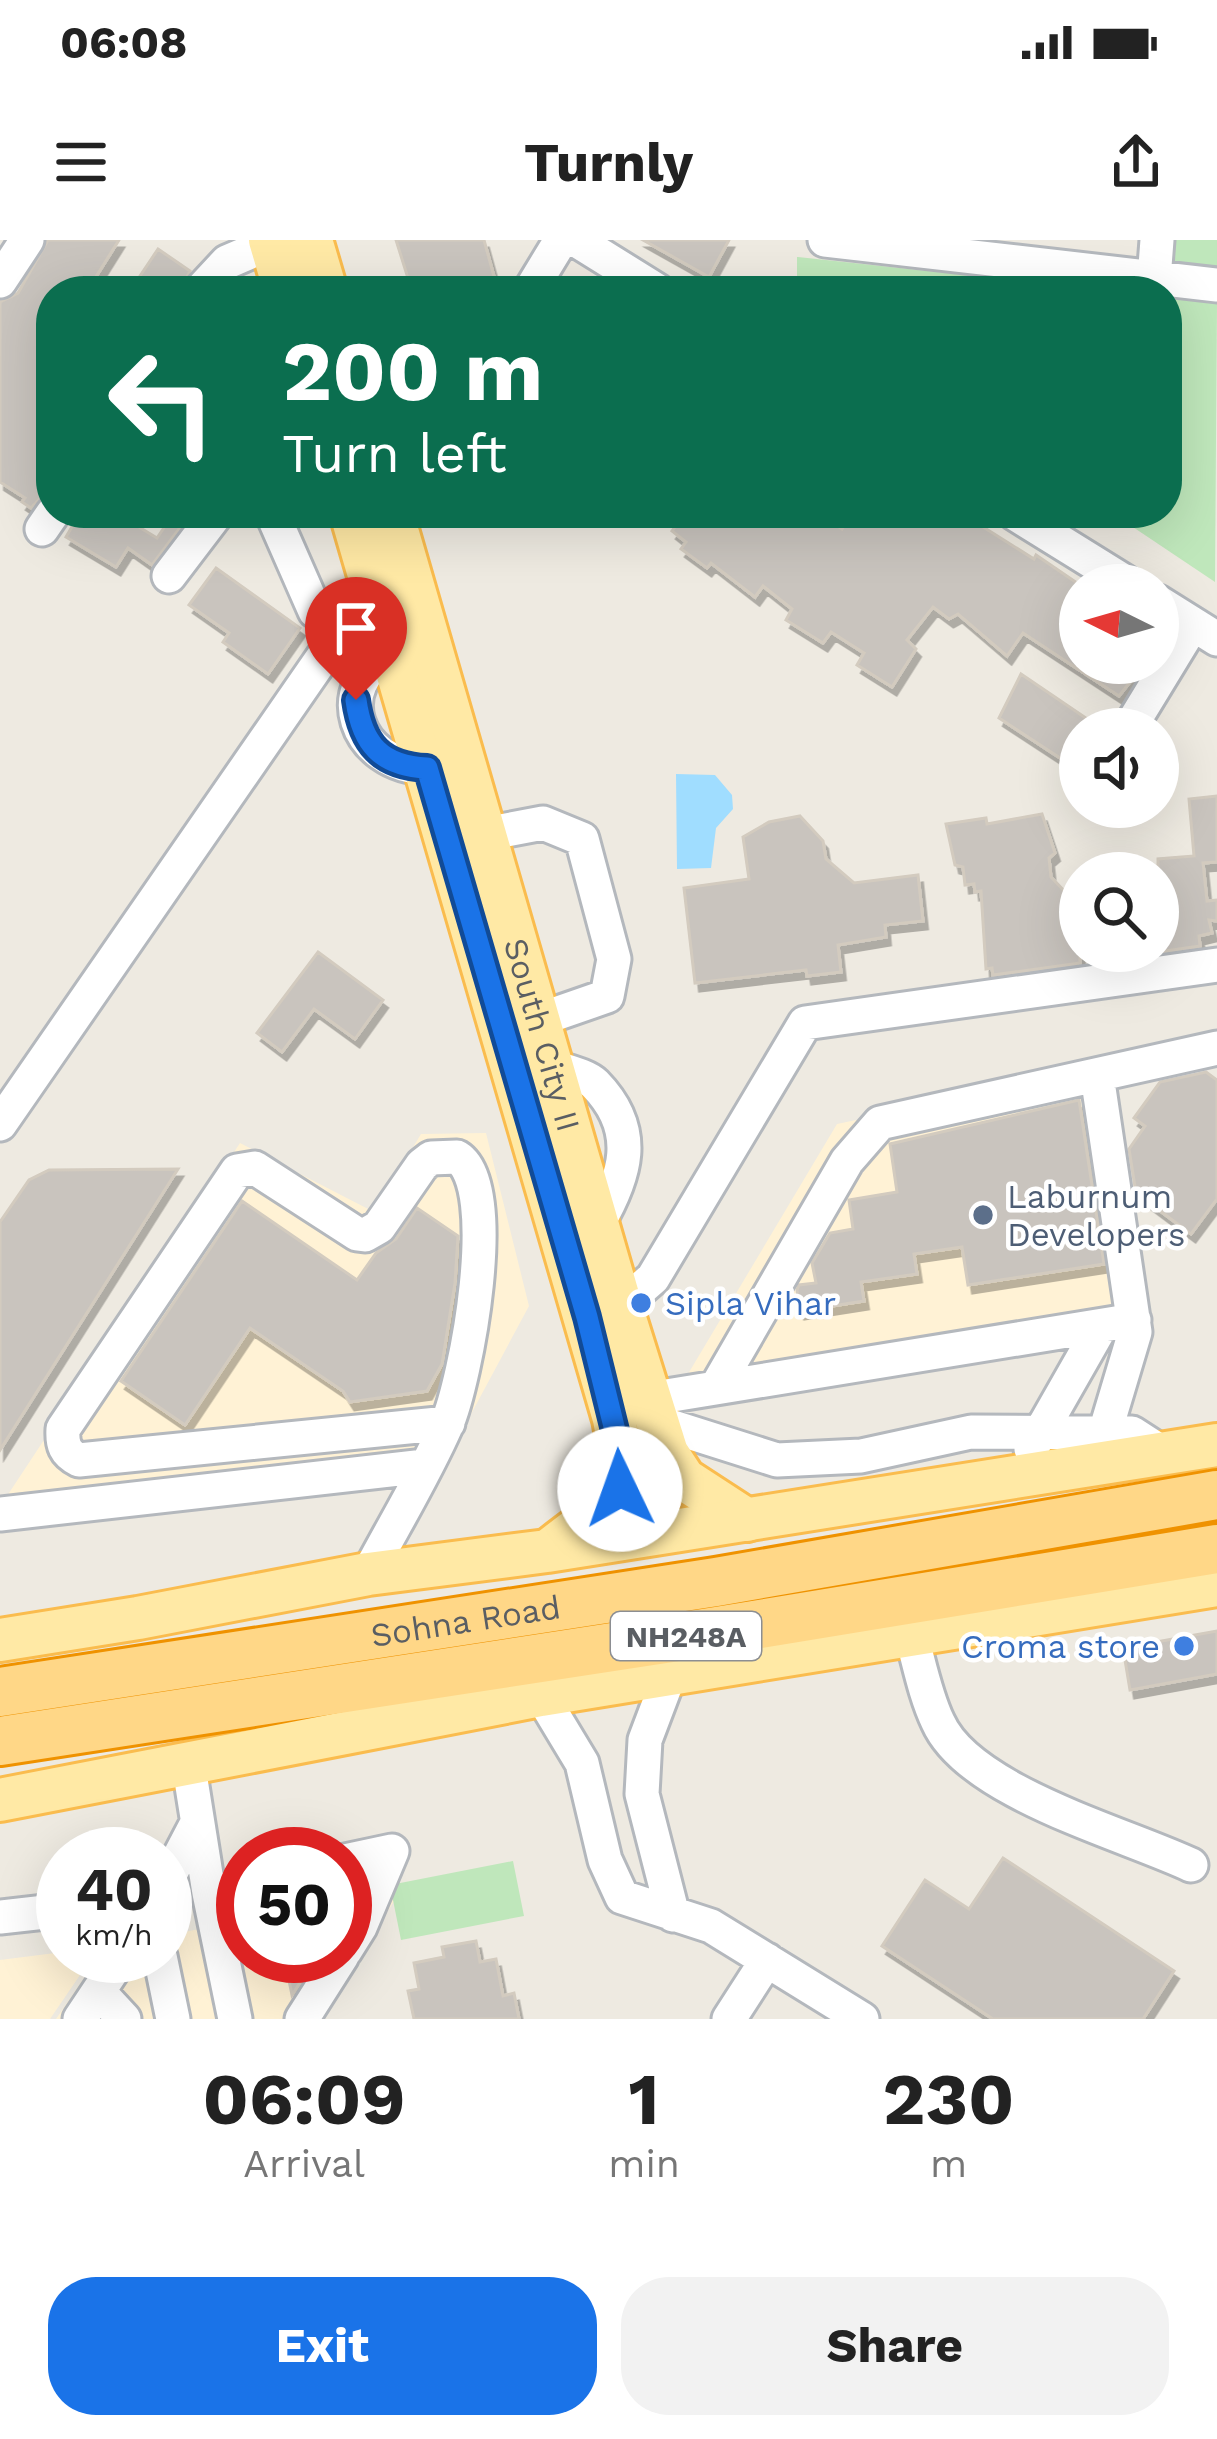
<!DOCTYPE html>
<style>
:root{--surface:#fff;--page:#f2f2f2;--text:#222;--muted:#767676;--accent:#1a73e8}
body{margin:0;font-family:"Work Sans",sans-serif;background:var(--page);color:var(--text);height:100vh;display:flex;flex-direction:column;font-size:45px;white-space:nowrap}
*{box-sizing:border-box;margin:0}
p{font-size:39px;color:var(--muted)}
.icon{flex:none;width:66px;height:66px;fill:none;stroke:currentColor;stroke-width:2;stroke-linecap:round;stroke-linejoin:round}
.map{position:relative;height:1779px;overflow:hidden}
.details{display:flex;flex-direction:column;background:var(--surface);flex:1}
.details>*{flex:none}
.banner{position:absolute;left:36px;top:36px;width:1146px;height:252px;border-radius:48px;box-shadow:0 12px 48px #0002;background:#0b6e4f;color:#fff;overflow:hidden}
.needle{width:78px;rotate:275deg}
.buttons{position:absolute;left:1059px;top:324px;display:grid;gap:24px}
.buttons a{display:grid;place-items:center;width:120px;height:120px;border-radius:50%;background:var(--surface);box-shadow:0 12px 48px #0002;font-size:60px}
.speed{position:absolute;left:36px;top:1587px;display:flex;gap:24px;font-size:60px;font-weight:700;text-align:center}
.speed>*{display:grid;place-content:center;width:156px;height:156px;border-radius:50%;background:var(--surface);box-shadow:0 12px 48px #0002;line-height:1}
.speed small{font-size:30px;font-weight:400}
.speed .limit{border:18px solid #d22;background:#fff;color:#111}
.pin{position:absolute;display:grid;place-items:center;width:102px;height:102px;color:#fff;margin:-123px -51px;border-radius:50% 50% 50% 0;rotate:-45deg;box-shadow:0 0 12px #0007}
.pin .icon{rotate:45deg}
.me{position:absolute;width:132px;margin:-66px;rotate:357deg;stroke-linejoin:round;filter:drop-shadow(0 0 9px #0008)}
.turn{display:flex;align-items:center;gap:42px;height:252px;padding:0 48px;font-size:54px}
.turn .icon{width:156px;height:156px;stroke-width:2.5}
.turn b{display:block;font-size:84px;line-height:102px}
.eta{display:flex;justify-content:space-evenly;align-items:center;height:204px;text-align:center}
.eta b{font-size:72px;font-weight:700;line-height:84px}
.action{display:flex;gap:24px;margin-top:auto;padding:24px 48px}
.action a{flex:1;height:138px;border-radius:48px;background:var(--accent);color:#fff;font-size:48px;font-weight:700;line-height:138px;text-align:center}
.action a+a{background:var(--page);color:var(--text)}
.status{display:flex;justify-content:space-between;align-items:center;height:84px;padding:0 60px;background:var(--surface);direction:ltr}
.status svg{height:33px;fill:currentColor}
header{display:flex;justify-content:space-between;align-items:center;height:156px;padding:0 48px;background:var(--surface);font-size:54px;font-weight:700}
.map>svg:first-child{display:block}
</style>
<div class="status"><b>06:08</b><svg viewBox="0 0 49 12"><path d="M0 12V9h3v3zM5 12V6h3v6zM10 12V3h3v9zM15 12V0h3v12zM26 1h20v11H26zM47 4h2v5h-2z"/></svg></div>
<header><svg class="icon" aria-label="menu" viewBox="0 0 24 24"><path d="M4 6h16M4 12h16M4 18h16"/></svg>Turnly<svg class="icon" aria-label="share" viewBox="0 0 24 24"><path d="M12 15V3M7 8l5-5 5 5M5 13v7h14v-7"/></svg></header>
<div class="map">
<svg width="1217" height="1779" viewBox="0 0 1217 1779">
<defs>
<filter id="shadow"><feDropShadow dx="4.5" dy="8" stdDeviation="0" flood-color="#0004"/></filter>
</defs>
<rect width="100%" height="100%" fill="#eeeae1"/>
<path fill="#fff2d5" d="M1094,830L1137,1069L685,1139L837,884Z
M486,893L529,1066L449,1215L7,1256L240,903L374,972L421,894Z
M403,1648L316,1779H56L99,1716H165V1696L243,1680V1716H345V1660Z
M63,1712V1716H93L50,1779H0V1720Z"/>
<path fill="#bfe7bb" d="M1170,0H1217V36L1168,31Z
M797,17H798L1113,51H797Z
M1167,57L1217,62L1215,342L1112,273H1167Z
M513,1621L524,1676L401,1700L390,1645Z"/>
<path fill="#a0ddff" d="M676,534L715,535L732,555L733,569L716,588L711,628L677,629Z"/>
<path fill="#c9c4be" stroke="#d3cbbf" stroke-width="3" filter="url(#shadow)" d="M48,0H119L87,51H51V253L43,255L31,268L22,262L25,258L0,242V62L18,53Z
M396,0H484L498,51H412Z
M643,0H729L709,37Z
M158,9L190,31L180,51H130Z
M80,273H116L157,298L174,273H191L152,325L128,308L116,327L66,297Z
M685,273H820L842,289L852,273H961L1034,319L1036,315L1080,345V423H1145L1119,456L1023,393L1007,416L958,374L949,379L933,367L907,400L916,409L892,447L857,425L864,413L831,392L823,403L786,380L792,369L763,346L755,357L711,323L707,328L681,309L686,302L672,291Z
M216,328L300,388L268,434L223,402L229,393L189,365Z
M1021,434L1102,489H1080V531L999,478Z
M1217,556V622L1203,623L1207,661L1217,660V681L1209,680L1212,693L1199,696L1200,706L1158,712V619L1194,616L1189,559Z
M1042,574L1055,613L1049,618L1051,637L1071,658L1080,684V723L993,735L992,728L986,729L981,651L975,652L974,644L965,645L963,627L955,625L946,584L986,578L987,584Z
M800,576L823,601L826,619L854,643L918,635L923,681L885,685L886,697L838,705L841,732L807,736L806,730L695,743L684,648L749,639L743,597L769,582Z
M318,712L383,760L355,799L314,769L282,812L257,793Z
M1206,832L1217,840V959L1191,994L1136,953L1129,909L1145,886L1134,878L1160,842Z
M1079,860L1104,1024L968,1045L962,1007L914,1014L917,1034L861,1042L864,1061L800,1071L797,1050L799,1045L816,1043L812,1023L830,993L853,989L849,960L897,952L890,904Z
M178,929L0,1210V982L29,940L49,930Z
M242,961L357,1040L376,1013L396,999L417,968L458,996L455,1043L442,1124L427,1151L350,1162L343,1151L250,1088L185,1185L121,1141Z
M1217,1391V1434L1130,1450L1123,1408Z
M1003,1618L1174,1731L1143,1779H993L882,1706L925,1640L969,1669Z
M476,1701L480,1722L496,1719L503,1756L514,1753L519,1779H414L408,1751L419,1749L414,1723L444,1717L442,1707Z
M284,1716H317L292,1755Z"/>
<g fill="none" stroke-linecap="round" stroke-linejoin="round">
<g stroke="#b4b8bd" stroke-width="39">
<path id="minor" d="M576,0L658,51
M825,0L1217,45
M1154,39L1157,0
M0,41L27,0
M200,51L227,22L271,3
M530,51L561,0
M272,273L315,371
M1014,273L1130,345
M42,289L53,273
M169,336L217,273
M1158,362L1217,399
M393,412C327,445 354,526 427,528
M1129,489L1193,384
M485,594L543,583L582,599L614,719L607,756L538,780
M551,826C564,831 586,835 595,844C641,891 625,937 597,985
M1097,835L1135,1092L1100,1209
M0,884L381,333
M599,1073L621,1066L653,1038L805,783L1217,725
M717,1146L847,921L880,883L1217,808
M648,1159L1134,1080
M657,1182L777,1220L861,1216L971,1192L1132,1193L1166,1215
M1031,1209L1100,1088
M0,1274L425,1226
M368,1334C394,1285 424,1236 446,1186C466,1141 503,945 457,917L431,918L422,925L379,987L365,995L357,994L255,928L237,931L63,1189C62,1205 65,1213 79,1220L448,1183
M911,1394C919,1422 925,1455 938,1482C969,1552 1123,1593 1191,1625
M670,1434L645,1500L642,1554L673,1675
M541,1455L582,1523L605,1620L622,1657L711,1686L862,1779
M188,1521L209,1653L235,1779
M345,1621L392,1611L360,1687L345,1711
M165,1644L197,1583
M209,1653L243,1645
M0,1677L63,1670
M160,1716L173,1779
M99,1752L124,1779
M80,1779L122,1716
M302,1779L342,1716
M729,1779L767,1720"/>
</g>
<g stroke="#fabc4e" stroke-width="48">
<g id="major">
<path d="M270,0L285,51"/>
<path d="M311,0L326,51"/>
<path d="M351,273L614,1179C630,1261 614,1259 553,1307"/>
<path id="s1" d="M392,273L621,1066L667,1213L684,1239L747,1280"/>
<path d="M0,1400L138,1378L368,1334L547,1311L1217,1205"/>
<path d="M0,1560L541,1455L1217,1345"/>
</g>
</g>
<g stroke="#ef9200" stroke-width="54">
<g id="highway">
<path id="s2" d="M0,1452L716,1342L1217,1255"/>
<path d="M0,1501L717,1391L1217,1309"/>
</g>
</g>
<use href="#minor" stroke="#fff" stroke-width="33"/>
<use href="#major" stroke="#ffe9a5" stroke-width="42"/>
<use href="#highway" stroke="#ffd787" stroke-width="48"/>
</g>
<g fill="none" stroke-linecap="round" stroke-linejoin="round">
<g stroke="#114b97" stroke-width="30">
<path id="route" d="M356,460C362,504 381,526 427,528L587,1077L623,1223L620,1249"/>
</g>
<use href="#route" stroke="#1a73e8" stroke-width="21"/>
</g>
<circle fill="#5c6f8a" stroke="#fff" stroke-width="4.5" cx="983" cy="975" r="12"/>
<g fill="#3f7fe0" stroke="#fff" stroke-width="4.5">
<circle cx="641" cy="1063" r="12"/>
<circle cx="1184" cy="1406" r="12"/>
</g>
<g text-anchor="middle" dominant-baseline="central" stroke-width="9" stroke-linejoin="round" paint-order="stroke">
<rect fill="#fff" stroke="#8c8e92" stroke-width="3" x="611" y="1372" width="150" height="48" rx="9"/>
<g font-size="30" font-weight="bold" fill="#5a5e63">
<text x="686" y="1396">NH248A</text>
</g>
<g font-size="33" fill="#5a5e63" stroke="#fff">
<text stroke="none"><textPath href="#s1" startOffset="543">South City II</textPath></text>
<text stroke="none"><textPath href="#s2" startOffset="471">Sohna Road</textPath></text>
</g>
<g font-size="33" fill="#4e5e75" stroke="#fff" text-anchor="start">
<text x="1007" y="956">Laburnum<tspan x="1007" dy="38">Developers</tspan></text>
</g>
<g font-size="33" fill="#366cbe" stroke="#fff" text-anchor="start">
<text x="665" y="1063">Sipla Vihar</text>
<text x="1160" y="1406" text-anchor="end">Croma store</text>
</g>
</g>
</svg>
<div class="buttons">
<a><svg class="needle" viewBox="-14 -14 28 28"><path d="M0-13l5 13h-10z" fill="#e53935"/><path d="M0 13l5-13h-10z" fill="#767676"/></svg></a>
<a><svg class="icon" aria-label="sound" viewBox="0 0 24 24"><path d="M4 9h4l5-4v14l-5-4H4zM17 9q2 3 0 6"/></svg></a>
<a><svg class="icon" aria-label="search" viewBox="0 0 24 24"><circle cx="10" cy="10" r="6"/><path d="M15 15l6 6"/></svg></a>
</div>
<div class="speed"><div>40<small>km/h</small></div><div class="limit">50</div></div>
<div class="pin" style="left:356px;top:460px;background:#d93025"><svg class="icon" aria-label="arrive" viewBox="0 0 24 24"><path d="M6 21V4h12l-3 4 3 4H6"/></svg></div>
<svg class="me" style="left:620px;top:1249px" viewBox="-20 -20 40 40"><circle r="19" fill="#fff"/><path d="M0-13L10 11 0 6-10 11z" fill="#1a73e8"/></svg>
<div class="banner">
<div class="turn"><svg class="icon" aria-label="left" viewBox="0 0 24 24"><path d="M17 20v-9H6M10 6l-5 5 5 5"/></svg><div><b>200 m</b>Turn left</div></div>
</div>
</div>
<section class="details">
<div class="eta">
<div><b>06:09</b><p>Arrival</p></div>
<div><b>1</b><p>min</p></div>
<div><b>230</b><p>m</p></div>
</div>
<div class="action"><a>Exit</a><a>Share</a></div>
</section>
